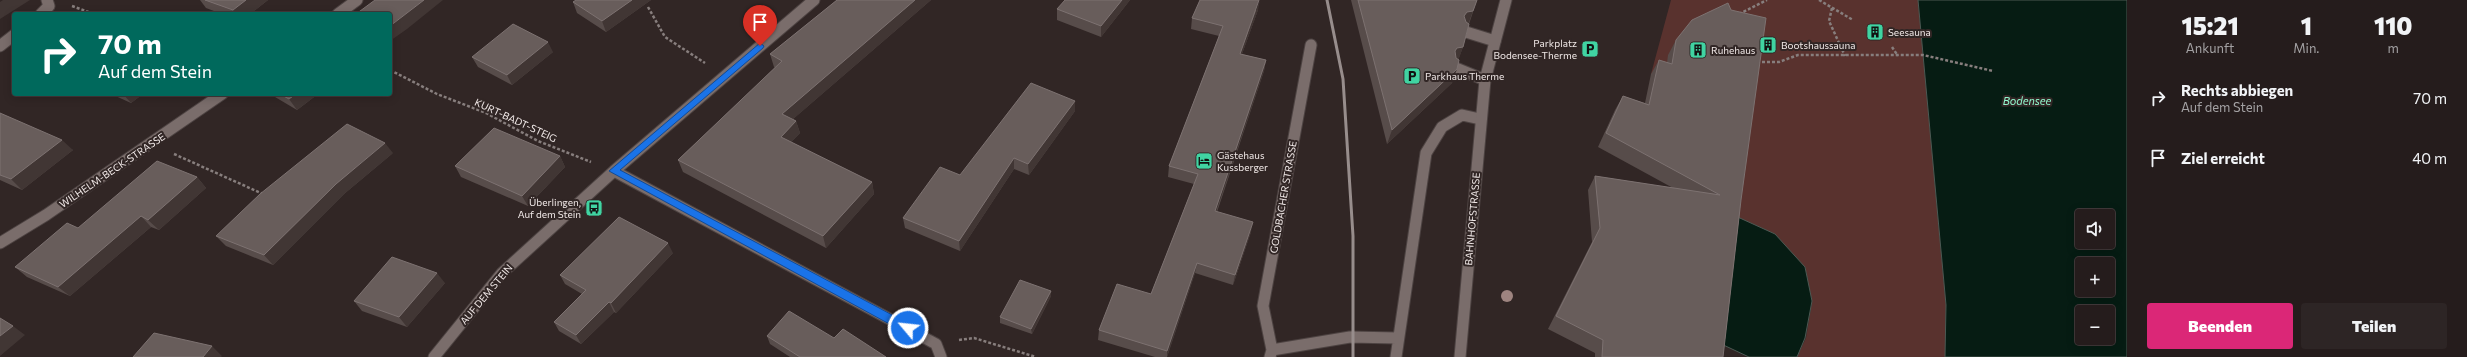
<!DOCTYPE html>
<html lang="de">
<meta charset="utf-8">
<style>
:root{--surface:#251c1c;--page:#2d2525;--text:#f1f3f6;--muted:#a3a1a3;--line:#423a3b;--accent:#db2777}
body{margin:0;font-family:Commissioner,sans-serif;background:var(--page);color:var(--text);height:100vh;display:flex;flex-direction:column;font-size:15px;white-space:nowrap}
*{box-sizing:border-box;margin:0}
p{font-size:13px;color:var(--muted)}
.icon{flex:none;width:22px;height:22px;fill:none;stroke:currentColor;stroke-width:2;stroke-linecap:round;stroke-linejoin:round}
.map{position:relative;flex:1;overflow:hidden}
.sheet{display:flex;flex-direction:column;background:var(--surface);width:340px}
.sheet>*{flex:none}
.hud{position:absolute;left:12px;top:12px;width:380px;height:84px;border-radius:4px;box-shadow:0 2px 10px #0003,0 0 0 1px var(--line);background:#00695c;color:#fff;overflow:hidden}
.buttons{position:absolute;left:2075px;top:209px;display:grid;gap:8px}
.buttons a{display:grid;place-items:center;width:40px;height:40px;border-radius:4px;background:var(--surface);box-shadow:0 2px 10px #0003,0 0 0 1px var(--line);font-size:20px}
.pin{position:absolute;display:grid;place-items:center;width:34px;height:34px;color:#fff;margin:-41px -17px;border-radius:50% 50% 50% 0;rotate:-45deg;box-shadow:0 0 4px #0007}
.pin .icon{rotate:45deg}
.me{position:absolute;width:44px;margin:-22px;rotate:298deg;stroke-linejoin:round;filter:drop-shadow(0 0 3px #0008)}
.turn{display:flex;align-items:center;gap:14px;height:84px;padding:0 20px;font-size:18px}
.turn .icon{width:52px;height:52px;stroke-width:2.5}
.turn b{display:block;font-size:28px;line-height:34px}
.eta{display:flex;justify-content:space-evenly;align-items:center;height:68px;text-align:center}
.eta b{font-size:24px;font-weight:800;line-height:28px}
.primary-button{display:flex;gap:8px;margin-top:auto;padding:8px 20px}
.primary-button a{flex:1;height:46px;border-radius:4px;background:var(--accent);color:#fff;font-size:16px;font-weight:800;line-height:46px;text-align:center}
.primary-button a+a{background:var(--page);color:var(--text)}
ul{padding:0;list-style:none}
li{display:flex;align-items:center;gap:12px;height:60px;padding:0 20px}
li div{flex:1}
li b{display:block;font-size:15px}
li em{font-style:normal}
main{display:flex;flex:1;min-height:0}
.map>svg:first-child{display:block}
</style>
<main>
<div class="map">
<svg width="2127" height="357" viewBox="0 0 2127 357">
<rect width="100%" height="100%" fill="#312625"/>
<path fill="#59322e" d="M1671,0H1918L1946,305L1945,357H1797L1806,338L1812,302L1805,267L1731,214L1651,74Z"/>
<path fill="#061c13" stroke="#4c5953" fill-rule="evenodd" d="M1918,0H2127V357H1945L1946,305ZM2082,216H2108V242H2082ZM2082,264H2108V290H2082ZM2082,312H2108V338H2082Z
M1731,214L1775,234L1805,267L1812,301L1805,338L1797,357H1749L1717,342Z"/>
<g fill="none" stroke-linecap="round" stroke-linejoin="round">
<g stroke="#4d4342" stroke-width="13">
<path id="service" d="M1466,32L1495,41
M1456,68L1485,80"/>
</g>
<g stroke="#4d4342" stroke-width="13">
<path id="minor" d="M41,14L49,6L47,0
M338,14L357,0
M0,46L14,35
M614,171L936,344L941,357
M0,243L46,215L222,94
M1272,350L1350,337L1397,338
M434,357L502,273L614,171L814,0
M1270,357L1272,350L1263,306L1311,45
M1396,357L1426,153L1442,127L1462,115L1480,119"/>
</g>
<g stroke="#4d4342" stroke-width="13">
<path id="tertiary" d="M1460,357L1485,80L1506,0"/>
</g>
<path stroke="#877e7d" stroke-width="2.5" stroke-dasharray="3 2" stroke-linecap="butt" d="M1819,0L1853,20
M72,6L94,14
M648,7L665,37L705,63
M1832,8L1829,21L1845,56
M1739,14L1767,0
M1892,47L1898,56
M1757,62H1779L1798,55H1923L1993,71
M390,70L437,94L486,113L538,141L591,162
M174,154L263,194
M959,340L974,338L1036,357"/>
<use href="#service" stroke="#7a6d6b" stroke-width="11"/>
<use href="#minor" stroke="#7a6d6b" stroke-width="11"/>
<use href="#tertiary" stroke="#7a6d6b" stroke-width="11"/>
<path stroke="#978d8c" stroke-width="3" d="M1327,0L1343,79L1353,236V357"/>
</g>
<circle fill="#9e8480" cx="1507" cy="296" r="6"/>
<path fill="#574c4a" d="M200,0H268L250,14H222L206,8Z
M651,0L606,32L577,13L573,2Z
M837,0H931L793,119L796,121L800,133L791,142L872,182L874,194L826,248L683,172L678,160L775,68L774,67L770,54Z
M1130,0L1101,37L1057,20V9Z
M1351,0H1477L1469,24L1463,47L1458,60L1452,83L1387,144Z
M1258,10L1242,54L1266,60L1264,71L1217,212L1251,232L1233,285L1195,273L1167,357H1155L1098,340L1099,330L1151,294L1194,184L1168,177L1169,166L1219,36L1191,29L1192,18Z
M1676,40L1741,200L1723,357H1595V353L1548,329L1592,242L1588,190L1595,176L1673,188L1598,147L1615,110L1623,96L1645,103L1651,74L1659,60L1667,63L1668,55Z
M553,52L512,85L478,67L472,57Z
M111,94H143L131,103Z
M270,94H318L297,110Z
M1075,101V111L1029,175L1014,169L960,251L905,228L903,218L960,175Z
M0,113L73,150L22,190L0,180Z
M393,153L344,194L273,265L226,246L216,236Z
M560,156L565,167L528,206L461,177L455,166Z
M197,177L206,188L159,230L151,227L70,296L27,277L15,267Z
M673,253L616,313L614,312L581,344L559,331L554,322L582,294L565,284L560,275Z
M445,283L407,327L362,311L354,301Z
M1051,291V296L1032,334L1000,323V317Z
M767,336L834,338L886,357H790L770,344Z"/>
<path fill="#413634" d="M3,0H30L0,19V2Z
M246,0H268L250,14H236L233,10Z
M424,0H443L407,29L390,41V26Z
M632,0H651L606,32L602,21Z
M915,0H931L785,126L782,114Z
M1122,0H1130L1101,37V26Z
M1260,0L1258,10L1238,65L1240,54Z
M1473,11L1468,25L1462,27L1464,16L1467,12Z
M548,42L553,52L512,85L507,75Z
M1463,47L1458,61L1452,62L1455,51L1457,48Z
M1266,60L1264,71L1213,221L1215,211Z
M1457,69L1452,83L1387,144L1392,130Z
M123,94H143L131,103Z
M296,94H318L297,110L289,99Z
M1075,101V111L1029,175L1028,164Z
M796,121L800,133L784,149L781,137Z
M62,140L73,150L22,190L11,179Z
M385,143L393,153L344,194L273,265L264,255L336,184Z
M560,156L565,167L528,206L522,196Z
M1014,158V169L960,251L959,241Z
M197,177L206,188L159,230L148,220Z
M872,182L874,194L826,248L823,236Z
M141,216L151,227L70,296L58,287Z
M1253,222L1251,232L1233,285L1235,275Z
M668,243L673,253L616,313L611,303Z
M1197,263L1195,273L1167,357V351Z
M437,273L445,283L407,327L399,317Z
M1051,291V296L1032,334L1031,329Z
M609,302L614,312L581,344L576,335Z
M13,326L25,335L0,356V336Z
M212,346L222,356L221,357H203Z"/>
<path fill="#685d5b" stroke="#7d7271" d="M205,0H246L233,10Z
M375,0H424L390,26V14H356Z
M576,0H632L602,21L573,2Z
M837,0H915L782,114L796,121L781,137L872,182L823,236L678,160L782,61L770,54Z
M1065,0H1122L1101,26L1057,9Z
M1200,0H1259L1240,54L1266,60L1215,211L1253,222L1235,275L1197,263L1167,351L1099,330L1117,284L1151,294L1198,174L1169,166L1223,26L1192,18Z
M1358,0H1477L1473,11L1467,12L1464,16L1466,22L1469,24L1463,47L1457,48L1455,51L1456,58L1459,60L1457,69L1392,130Z
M1728,3L1731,10L1766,18L1741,200L1723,357H1602L1603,340L1556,316L1600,228L1595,176L1720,195L1606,133L1623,96L1649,105L1659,60L1672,64L1676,40L1692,20Z
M513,24L548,42L507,75L472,57Z
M1031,83L1075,101L1028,164L1014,158L959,241L903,218L940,167L960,175Z
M280,94H296L289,99Z
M0,113L62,140L11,179L0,175Z
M347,124L385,143L336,184L264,255L216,236L260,194Z
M494,128L560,156L522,196L455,166Z
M157,161L197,177L148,220L141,216L58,287L15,267L67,223L78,228Z
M619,217L668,243L611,303L609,302L576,335L554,322L586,290L560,275Z
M392,257L437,273L399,317L354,301Z
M1020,280L1051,291L1031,329L1000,317Z
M789,311L834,338L843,329L886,357H800L767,336Z
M0,318L13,326L0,336Z
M154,333L212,346L203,357H133Z"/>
<path fill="#1a73e8" stroke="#114b97" d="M760,43L764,46L763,48L620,170L911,325V332H904L609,171Z"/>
<defs>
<g id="building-square" transform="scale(0.9)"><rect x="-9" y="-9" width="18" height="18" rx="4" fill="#40d4a2" stroke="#312625"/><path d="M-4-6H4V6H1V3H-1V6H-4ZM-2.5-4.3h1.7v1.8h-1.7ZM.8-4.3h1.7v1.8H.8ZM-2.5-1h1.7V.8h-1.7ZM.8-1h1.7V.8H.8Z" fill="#111"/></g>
<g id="parking-square" transform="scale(0.9)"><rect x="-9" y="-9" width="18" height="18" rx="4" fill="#40d4a2" stroke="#312625"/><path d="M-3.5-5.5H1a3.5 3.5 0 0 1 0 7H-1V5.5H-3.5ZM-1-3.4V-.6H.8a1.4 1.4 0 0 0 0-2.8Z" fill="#111"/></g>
<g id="hotel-square" transform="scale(0.9)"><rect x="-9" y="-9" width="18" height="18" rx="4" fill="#40d4a2" stroke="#312625"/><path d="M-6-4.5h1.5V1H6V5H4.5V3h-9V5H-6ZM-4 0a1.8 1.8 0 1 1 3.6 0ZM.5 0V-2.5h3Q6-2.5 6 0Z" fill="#111"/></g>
<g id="bus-square" transform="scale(0.9)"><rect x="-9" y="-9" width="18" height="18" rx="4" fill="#40d4a2" stroke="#312625"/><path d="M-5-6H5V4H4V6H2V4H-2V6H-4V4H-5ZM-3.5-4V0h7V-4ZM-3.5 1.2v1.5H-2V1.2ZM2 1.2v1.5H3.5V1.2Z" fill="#111"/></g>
</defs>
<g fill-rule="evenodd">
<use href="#building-square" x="1875" y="32"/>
<use href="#building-square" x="1768" y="45"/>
<use href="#parking-square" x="1590" y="49"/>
<use href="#building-square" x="1698" y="50"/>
<use href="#parking-square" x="1412" y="76"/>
<use href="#hotel-square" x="1204" y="161"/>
<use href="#bus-square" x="594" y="208"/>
</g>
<g text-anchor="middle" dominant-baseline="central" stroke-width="4" stroke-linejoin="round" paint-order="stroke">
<g font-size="10" fill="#f0e8e7" stroke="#312625" text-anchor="start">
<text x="1888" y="32">Seesauna</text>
<text x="1577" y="43" text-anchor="end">Parkplatz<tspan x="1577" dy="12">Bodensee-Therme</tspan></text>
<text x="1781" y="45">Bootshaussauna</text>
<text x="1711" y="50">Ruhehaus</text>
<text x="1425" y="76">Parkhaus Therme</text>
<text x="1217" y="155">Gästehaus<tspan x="1217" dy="12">Kussberger</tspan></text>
<text x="581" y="202" text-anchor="end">Überlingen,<tspan x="581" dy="12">Auf dem Stein</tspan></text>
</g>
<g font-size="10" fill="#f0e8e7" stroke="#312625">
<text transform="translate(516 120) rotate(25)">KURT-BADT-STEIG</text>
<text transform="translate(112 170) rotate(-34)">WILHELM-BECK-STRASSE</text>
<text transform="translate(1283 197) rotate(-80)">GOLDBACHER STRASSE</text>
<text transform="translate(1472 219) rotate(-85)">BAHNHOFSTRASSE</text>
<text transform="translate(486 294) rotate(-50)">AUF DEM STEIN</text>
</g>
<g font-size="11" font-style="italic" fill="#92f9cf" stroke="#312625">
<text x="2027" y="100">Bodensee</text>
</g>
</g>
</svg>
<div class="buttons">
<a><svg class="icon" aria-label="sound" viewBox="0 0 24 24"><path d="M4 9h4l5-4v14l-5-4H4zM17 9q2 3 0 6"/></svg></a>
<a>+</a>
<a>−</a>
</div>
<div class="pin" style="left:760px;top:46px;background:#d93025"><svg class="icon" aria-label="arrive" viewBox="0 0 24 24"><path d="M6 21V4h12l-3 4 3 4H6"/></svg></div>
<svg class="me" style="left:908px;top:328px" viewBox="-20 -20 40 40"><circle r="17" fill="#1a73e8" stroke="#fff" stroke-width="3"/><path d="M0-11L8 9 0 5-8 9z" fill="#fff"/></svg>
<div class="hud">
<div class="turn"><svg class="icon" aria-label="right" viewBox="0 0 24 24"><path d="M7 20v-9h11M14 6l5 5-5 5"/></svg><div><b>70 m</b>Auf dem Stein</div></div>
</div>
</div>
<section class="sheet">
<div class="eta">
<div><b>15:21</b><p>Ankunft</p></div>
<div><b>1</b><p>Min.</p></div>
<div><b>110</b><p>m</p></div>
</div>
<ul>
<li><svg class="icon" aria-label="right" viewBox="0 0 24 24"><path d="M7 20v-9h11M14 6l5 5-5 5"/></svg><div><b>Rechts abbiegen</b><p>Auf dem Stein</p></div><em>70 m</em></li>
<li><svg class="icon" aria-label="arrive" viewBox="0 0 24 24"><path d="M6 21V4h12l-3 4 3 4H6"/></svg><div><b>Ziel erreicht</b></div><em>40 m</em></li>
</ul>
<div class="primary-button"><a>Beenden</a><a>Teilen</a></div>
</section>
</main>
